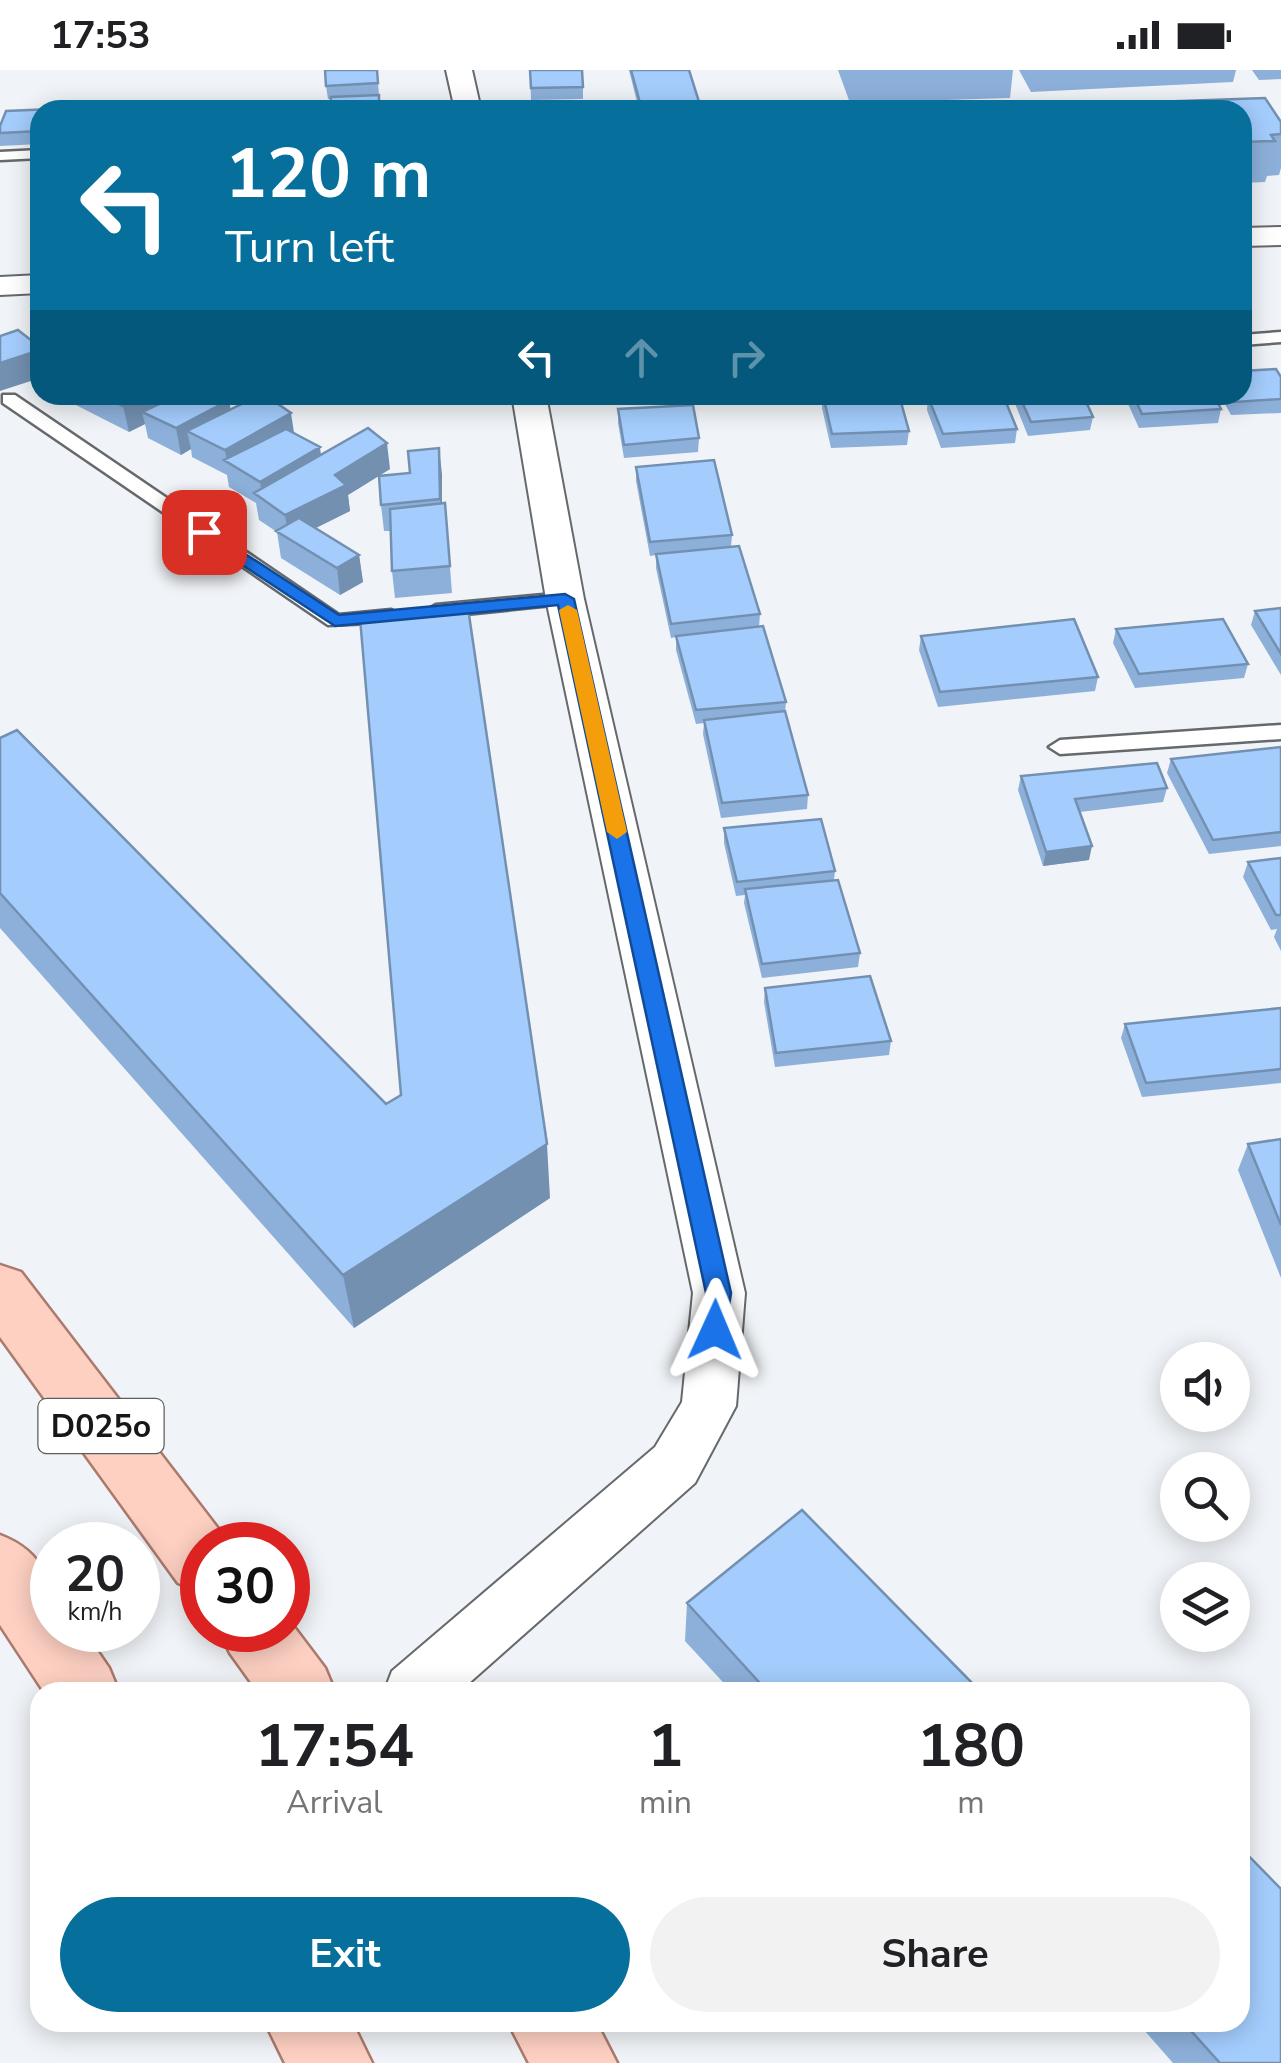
<!DOCTYPE html>
<style>
:root{--surface:#fff;--page:#f2f2f2;--text:#202124;--muted:#757577;--accent:#066f9c}
body{margin:0;font-family:"Nunito Sans",sans-serif;background:var(--page);color:var(--text);height:100vh;display:flex;flex-direction:column;font-size:38px;white-space:nowrap}
*{box-sizing:border-box;margin:0}
p{font-size:32px;color:var(--muted)}
.icon{flex:none;width:55px;height:55px;fill:none;stroke:currentColor;stroke-width:2;stroke-linecap:round;stroke-linejoin:round}
.map{position:relative;flex:1;overflow:hidden}
.details{position:absolute;left:30px;top:1612px;width:1220px;height:350px;display:flex;flex-direction:column;background:var(--surface);border-radius:30px;box-shadow:0 5px 25px #0003}
.details>*{flex:none}
.top-card{position:absolute;left:30px;top:30px;width:1222px;height:305px;border-radius:30px;box-shadow:0 5px 25px #0003;background:#066f9c;color:#fff;overflow:hidden}
.fabs{position:absolute;left:1160px;top:1272px;display:grid;gap:20px}
.fabs a{display:grid;place-items:center;width:90px;height:90px;border-radius:50%;background:var(--surface);box-shadow:0 5px 25px #0003;font-size:50px}
.speed{position:absolute;left:30px;top:1452px;display:flex;gap:20px;font-size:50px;font-weight:700;text-align:center}
.speed>*{display:grid;place-content:center;width:130px;height:130px;border-radius:50%;background:var(--surface);box-shadow:0 5px 25px #0003;line-height:1}
.speed small{font-size:25px;font-weight:400}
.speed .limit{border:15px solid #d22;background:#fff;color:#111}
.pin{position:absolute;display:grid;place-items:center;width:85px;height:85px;color:#fff;margin:-42px;border-radius:20px;box-shadow:0 5px 15px #0006}
.me{position:absolute;width:110px;margin:-55px;rotate:1deg;stroke-linejoin:round;filter:drop-shadow(0 0 8px #0008)}
.turn{display:flex;align-items:center;gap:35px;height:210px;padding:0 30px;font-size:45px}
.turn .icon{width:130px;height:130px;stroke-width:2.5}
.turn b{display:block;font-size:70px;line-height:85px}
.lanes{display:flex;align-items:center;height:95px;padding:0 30px;background:#0003;justify-content:center;gap:50px;direction:ltr}
.lanes .off{opacity:.35}
.eta{display:flex;justify-content:space-evenly;align-items:center;height:170px;text-align:center}
.eta b{font-size:60px;font-weight:700;line-height:70px}
.primary-button{display:flex;gap:20px;margin-top:auto;padding:20px 30px}
.primary-button a{flex:1;height:115px;border-radius:60px;background:var(--accent);color:#fff;font-size:40px;font-weight:700;line-height:115px;text-align:center}
.primary-button a+a{background:var(--page);color:var(--text)}
.status{display:flex;justify-content:space-between;align-items:center;height:70px;padding:0 50px;background:var(--surface);direction:ltr}
.status svg{height:28px;fill:currentColor}
.map>svg:first-child{display:block}
</style>
<div class="status"><b>17:53</b><svg viewBox="0 0 49 12"><path d="M0 12V9h3v3zM5 12V6h3v6zM10 12V3h3v9zM15 12V0h3v12zM26 1h20v11H26zM47 4h2v5h-2z"/></svg></div>
<div class="map">
<svg width="1281" height="1993" viewBox="0 0 1281 1993">
<rect width="100%" height="100%" fill="#f0f3f7"/>
<g fill="none" stroke-linecap="round" stroke-linejoin="round">
<g stroke="#66696c" stroke-width="5">
<path id="lane" d="M40,80V88L0,90V82Z
M1281,262V272L1242,275V265Z
M3,325H15L339,545L391,540L401,546L391,552L328,555L3,333Z
M565,523L572,525V533L436,547L426,541L436,535Z
M1281,655V669L1060,684L1049,677L1060,670Z"/>
</g>
<g stroke="#66696c" stroke-width="4">
<path id="street" d="M446,0H472L481,40H455Z
M1281,157V175L1242,176V158Z
M40,205V223L0,225V207Z
M512,325H546L584,529L745,1223L736,1336L695,1413L459,1622H384L392,1601L655,1377L682,1332L693,1223L546,529Z"/>
</g>
<g stroke="#ab7a6c" stroke-width="5">
<path id="primary" d="M0,1195L21,1202L226,1469L229,1475H202V1522L178,1513L0,1267Z
M0,1465C47,1483 52,1514 52,1560H83L109,1598L119,1622H44L0,1555Z
M288,1549L325,1598L335,1622H258L230,1583L219,1560H288Z
M265,1952H352L372,1993H285Z
M508,1952H596L617,1993H529Z"/>
</g>
<use href="#lane" fill="#fff" fill-rule="evenodd"/>
<use href="#street" fill="#fff" fill-rule="evenodd"/>
<use href="#primary" fill="#fdd0c2" fill-rule="evenodd"/>
</g>
<path fill="#8db0da" d="M377,0L379,25L328,29L326,16Z
M530,0L583,17V29L531,30Z
M629,0H689L701,40H639Z
M838,0H1013L1010,28L850,33Z
M1019,0H1236L1233,12L1031,22Z
M1252,0H1281V9L1259,10Z
M1265,28L1281,52V98L1279,105L1267,106L1265,112L1242,113V40H1097L1098,34Z
M40,40V74L0,76V56Z
M1281,307V343L1231,345L1220,325H1242Z
M67,325H170L171,328L231,339L294,363L321,385L390,399L348,425L350,441L315,458L359,485L363,512L340,525L281,488L277,462L259,450L256,433L229,417L227,405L192,387L191,379L181,385L148,368L145,354L129,362L68,331Z
M823,325L909,361L907,375L831,378L822,338Z
M1015,325H1083L1093,347L1090,360L1028,366L1014,331Z
M1124,325H1214L1221,339L1218,353L1139,358Z
M928,327L1017,359L1015,373L941,378L927,340Z
M618,339L699,368L698,382L624,388L618,353Z
M636,397L732,465L731,477L760,544L759,557L786,632L785,642L808,725L807,739L721,748L703,664L704,653L696,654L676,580V567L671,568L656,498V485L650,486L636,411Z
M442,404V434L445,433L452,523L395,528L392,501L391,461H384L381,435Z
M1281,538V605L1251,555L1255,541Z
M1116,559L1248,594L1244,608L1135,618L1113,573Z
M921,566L1098,607L1095,621L938,637L919,580Z
M0,668L386,1034L550,1128L354,1258L0,858Z
M1281,677V776L1209,784L1167,703L1171,689Z
M1021,706L1167,718L1163,732L1080,742L1089,790L1043,796L1018,720Z
M724,758L835,801L834,810L860,883L858,897L762,908L744,833L745,825L736,826L724,773Z
M1281,788V881L1274,867L1277,859L1271,860L1243,807L1248,792Z
M765,918L891,971L889,985L775,997L764,932Z
M1281,938V1013L1142,1027L1121,968L1125,954Z
M1281,1069V1208L1238,1100L1248,1074Z
M687,1533L981,1622H732L685,1571Z
M1137,1952H1240L1281,1993H1173Z"/>
<path fill="#7390b1" d="M40,280V308L0,321V293Z
M144,325H170L173,339L142,342L145,354L129,362L123,336Z
M229,330L234,356L187,361L191,379L181,385L176,358Z
M291,343L295,369L227,392L225,380Z
M387,373L390,399L348,425L350,441L292,470L289,469L285,445L335,405Z
M320,377L323,403L263,429L260,412Z
M439,378L442,404V455L440,429Z
M359,485L363,512L340,525L337,498Z
M1092,776L1089,790L1043,796L1046,782Z
M547,1074L550,1128L354,1258L343,1205Z"/>
<path fill="#a4cdfd" stroke="#7390b1" stroke-width="2.5" d="M325,0H377L378,13L326,16Z
M530,0H582L583,17L531,18Z
M631,0H689L701,38L642,40Z
M379,25V40H330L331,27Z
M1265,28L1281,52V64L1271,65L1275,71L1242,72V40H1102L1098,34Z
M228,36V40H173V38Z
M1042,37L1043,40H968Z
M53,39L40,40V61L0,63V56L6,41Z
M18,260L40,277V280L0,293V266Z
M1276,299L1281,307V329L1235,332L1231,325H1242V301Z
M101,325H144L123,336Z
M178,325H220L229,330L176,358L142,342Z
M260,325H265L291,343L225,380L187,361Z
M823,325H899L909,361L832,364Z
M950,325H1003L1017,359L943,364L928,327Z
M1019,325H1083L1093,347L1031,352Z
M1133,325H1214L1221,339L1142,344Z
M693,335L699,368L624,375L618,339Z
M368,358L387,373L335,405L346,415L285,445L254,423Z
M286,359L320,377L260,412L224,390Z
M439,378L440,429L381,435L379,406L410,403L408,381Z
M714,390L732,465L650,472L636,397Z
M445,433L450,496L392,501L390,439Z
M299,448L359,485L337,498L276,461Z
M739,476L760,544L671,554L656,484Z
M468,538L547,1074L343,1205L0,823V668L17,660L386,1034L401,1025L360,548Z
M1281,538V584L1255,541Z
M1074,549L1098,607L940,622L921,566Z
M1223,549L1248,594L1139,604L1116,559Z
M763,556L786,632L696,640L676,566Z
M785,641L808,725L722,733L704,650Z
M1281,677V762L1213,770L1171,689Z
M1157,693L1167,718L1075,729L1092,776L1046,782L1021,706Z
M821,749L835,801L737,812L724,758Z
M1281,788V845H1276L1248,792Z
M838,810L860,883L762,894L745,819Z
M870,906L891,971L776,983L765,918Z
M1281,938V999L1146,1013L1125,954Z
M1281,1069V1155L1248,1074Z
M802,1440L981,1622H768L687,1533Z
M1240,1777L1281,1819V1993H1220L1183,1952H1240Z"/>
<path fill="#1a73e8" stroke="#114b97" stroke-width="2.5" d="M204,457L339,545L565,524L574,529L731,1223L724,1268H706L703,1260L706,1223L558,535L335,556L198,466L196,462Z"/>
<path fill="#f59e0b" d="M568,535L577,540L627,762L617,769L607,762L559,540Z"/>
<g text-anchor="middle" dominant-baseline="central" stroke-width="10" stroke-linejoin="round" paint-order="stroke">
<rect fill="#fff" stroke="#5c5d5d" stroke-width="2.5" x="38.5" y="1329" width="125" height="54" rx="8"/>
<g font-size="32" font-weight="bold" fill="#161718">
<text x="101" y="1356">D025o</text>
</g>
</g>
</svg>
<div class="fabs">
<a><svg class="icon" aria-label="sound" viewBox="0 0 24 24"><path d="M4 9h4l5-4v14l-5-4H4zM17 9q2 3 0 6"/></svg></a>
<a><svg class="icon" aria-label="search" viewBox="0 0 24 24"><circle cx="10" cy="10" r="6"/><path d="M15 15l6 6"/></svg></a>
<a><svg class="icon" aria-label="layers" viewBox="0 0 24 24"><path d="M12 4l9 5-9 5-9-5zM3 14l9 5 9-5"/></svg></a>
</div>
<div class="speed"><div>20<small>km/h</small></div><div class="limit">30</div></div>
<div class="pin" style="left:204px;top:462px;background:#d93025"><svg class="icon" aria-label="arrive" viewBox="0 0 24 24"><path d="M6 21V4h12l-3 4 3 4H6"/></svg></div>
<svg class="me" style="left:715px;top:1260px" viewBox="-20 -20 40 40"><path d="M0-17L14 15 0 8-14 15z" fill="#1a73e8" stroke="#fff" stroke-width="4"/></svg>
<div class="top-card">
<div class="turn"><svg class="icon" aria-label="left" viewBox="0 0 24 24"><path d="M17 20v-9H6M10 6l-5 5 5 5"/></svg><div><b>120 m</b>Turn left</div></div>
<div class="lanes"><svg class="icon" aria-label="left" viewBox="0 0 24 24"><path d="M17 20v-9H6M10 6l-5 5 5 5"/></svg><svg class="icon off" aria-label="ahead" viewBox="0 0 24 24"><path d="M12 20V5M6 11l6-6 6 6"/></svg><svg class="icon off" aria-label="right" viewBox="0 0 24 24"><path d="M7 20v-9h11M14 6l5 5-5 5"/></svg></div>
</div>
<section class="details">
<div class="eta">
<div><b>17:54</b><p>Arrival</p></div>
<div><b>1</b><p>min</p></div>
<div><b>180</b><p>m</p></div>
</div>
<div class="primary-button"><a>Exit</a><a>Share</a></div>
</section>
</div>
